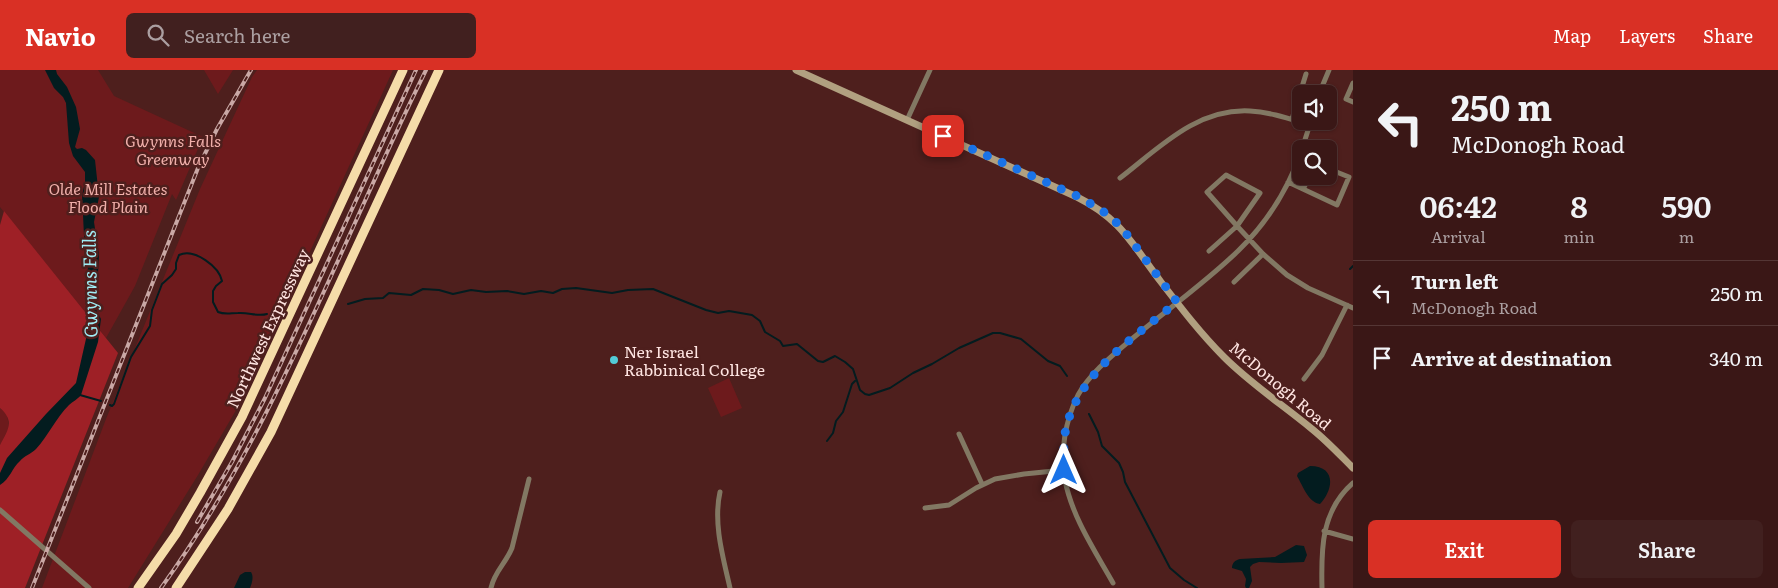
<!DOCTYPE html>
<style>
:root{--surface:#3a1716;--page:#41201f;--text:#f1f3f6;--muted:#ab9fa1;--line:#543635;--accent:#d93025}
body{margin:0;font-family:Literata,serif;background:var(--page);color:var(--text);height:100vh;display:flex;flex-direction:column;font-size:19px;white-space:nowrap}
*{box-sizing:border-box;margin:0}
p{font-size:16px;color:var(--muted)}
.icon{flex:none;width:28px;height:28px;fill:none;stroke:currentColor;stroke-width:2;stroke-linecap:round;stroke-linejoin:round}
.map{position:relative;flex:1;overflow:hidden}
.drawer{display:flex;flex-direction:column;background:var(--surface);width:425px}
.drawer>*{flex:none}
.hud{background:#3a1716;color:var(--text);overflow:hidden}
.fabs{position:absolute;left:1292px;top:15px;display:grid;gap:10px}
.fabs a{display:grid;place-items:center;width:45px;height:45px;border-radius:8px;background:var(--surface);box-shadow:0 1px 4px #0004,0 0 0 1px var(--line);font-size:25px}
.pin{position:absolute;display:grid;place-items:center;width:42px;height:42px;color:#fff;margin:-21px;border-radius:10px;box-shadow:0 2px 8px #0006}
.me{position:absolute;width:55px;margin:-28px;rotate:0deg;stroke-linejoin:round;filter:drop-shadow(0 0 4px #0008)}
.turn{display:flex;align-items:center;gap:18px;height:105px;padding:0 15px;font-size:22px}
.turn .icon{width:65px;height:65px;stroke-width:2.5}
.turn b{display:block;font-size:35px;line-height:42px}
.eta{display:flex;justify-content:space-evenly;align-items:center;height:85px;text-align:center}
.eta b{font-size:30px;font-weight:600;line-height:35px}
.action{display:flex;gap:10px;margin-top:auto;padding:10px 15px}
.action a{flex:1;height:58px;border-radius:8px;background:var(--accent);color:#fff;font-size:20px;font-weight:600;line-height:58px;text-align:center}
.action a+a{background:var(--page);color:var(--text)}
ul{padding:0;list-style:none}
li{display:flex;align-items:center;gap:15px;height:65px;padding:0 15px;border-top:1px solid var(--line)}
li div{flex:1}
li b{display:block;font-size:19px}
li em{font-style:normal}
header{display:flex;align-items:center;gap:30px;box-sizing:border-box;height:70px;padding:0 25px;background:var(--accent);color:#fff}
header strong{font-size:24px}
nav{display:flex;gap:28px;margin-inline-start:auto;font-size:18px}
.search{width:350px;height:45px;background:var(--page);display:flex;align-items:center;gap:12px;box-sizing:border-box;padding:0 18px;border-radius:8px;color:var(--muted);font-size:19px}
main{display:flex;flex:1;min-height:0}
.map>svg:first-child{display:block}
</style>
<header>
<strong>Navio</strong>
<div class="search"><svg class="icon" aria-label="search" viewBox="0 0 24 24"><circle cx="10" cy="10" r="6"/><path d="M15 15l6 6"/></svg>Search here</div>
<nav><a>Map</a><a>Layers</a><a>Share</a></nav>
</header>
<main>
<div class="map">
<svg width="1353" height="518" viewBox="0 0 1353 518">
<rect width="100%" height="100%" fill="#4e1f1d"/>
<path fill="#6d1a1c" d="M0,0H98L114,26L203,67L176,130L172,124L135,216L106,268L0,137Z
M204,0H233L218,24Z
M257,0H393L242,330L198,405L128,518H42L106,349L200,119L252,7Z
M729,308L742,338L721,347L708,318Z
M0,338L7,344L9,358L0,375Z"/>
<path fill="#9e2026" d="M4,141L118,283L25,518H0V375C8,360 15,351 0,338V155Z"/>
<path fill="#031c1f" d="M45,0H56L57,4L67,17L76,37L80,59L75,77L77,79L82,78L86,80L95,90L99,127L94,152L99,185L96,239L101,249L98,272L81,325C77,330 73,331 69,335C56,348 48,366 36,379C31,384 24,386 20,391C12,398 10,409 0,415V403L7,388L46,344L76,313L88,260L90,250L86,237V225L88,196L85,186L82,125L85,112V102L73,86L69,73L66,33L63,27L54,18Z
M1310,396C1336,396 1334,419 1320,434C1308,432 1303,416 1297,406L1298,403Z
M1296,475L1304,476L1307,485L1304,492L1281,493L1259,492L1253,494L1250,497L1252,511L1249,518H1246L1245,516L1246,509L1242,501L1232,498C1232,493 1235,490 1240,489L1275,487Z
M245,502H251C254,507 252,513 250,518H234L240,505Z"/>
<g fill="none" stroke-linecap="round" stroke-linejoin="round">
<path stroke="#031c1f" stroke-width="2" d="M1350,199L1353,196
M348,234L365,229L383,228L389,223L411,225L423,219L439,220L453,224L471,220L486,222L507,221L524,224L541,221L553,223L562,219L576,218L612,223L628,220L653,219L706,240L718,243L729,241L752,245L760,251L765,262L780,271L783,276L797,274L818,291L823,292L835,286L845,292L853,299L860,320L865,324L869,325L890,318L913,303L932,294L959,278L993,263H1000L1021,269L1048,291L1060,296L1067,306
M80,325L101,331
M110,335L112,336L114,334L131,287L150,256L152,240L162,214L172,205L176,199V193L179,185C195,178 219,197 222,211L216,216L213,221V232L218,242C225,245 231,243 238,243C249,242 257,247 267,244
M1089,344L1098,362L1102,376L1119,393L1123,402L1125,412L1170,498L1184,510L1197,518
M827,371L833,363L836,351L843,342L852,314L855,311"/>
<path stroke="#827863" stroke-width="5" d="M1353,13L1346,29L1353,32
M1319,24L1329,0
M1292,49L1306,4
M907,50L930,0
M1302,79L1311,51
M1120,108C1159,78 1197,38 1250,41C1270,42 1290,49 1310,55
M1288,112L1337,135L1349,107L1329,99
M1303,119L1310,106
M1209,181L1237,156L1207,122L1226,105L1260,123L1237,156L1263,184L1287,205L1308,218L1353,238
M1234,212L1263,184
M1304,309L1322,285L1347,235
M959,364L982,414
M720,422C713,453 723,487 730,518
M925,438L949,435L976,418L995,409L1024,404L1064,400
M0,440L89,518
M1324,461L1353,469
M1113,513C1095,481 1072,447 1065,410C1060,382 1065,351 1078,325C1091,302 1113,285 1133,268C1168,239 1206,212 1238,181C1266,154 1288,119 1301,82
M491,518C494,502 506,493 512,478L529,409
M1322,518C1321,479 1321,441 1353,413"/>
<path stroke="#b1a080" stroke-width="7" d="M796,0L1077,127C1121,149 1132,174 1161,212C1181,238 1201,264 1224,287C1251,314 1283,335 1312,359C1327,371 1340,385 1353,398"/>
<path stroke="#f5dca9" stroke-width="9" d="M138,518L176,464L200,423L242,347L403,0
M176,518L228,439L271,362L439,0"/>
<g stroke="#c9a8a5" stroke-width="4">
<path id="rail" d="M197,452L232,392L265,328L416,0
M32,518L198,98L217,59L251,0
M161,518C275,360 340,174 426,0"/>
</g>
<use href="#rail" stroke="#4e1f1d" stroke-width="2" stroke-dasharray="5.5" stroke-linecap="butt"/>
</g>
<g fill="none" stroke-linecap="round" stroke-linejoin="round">
<path stroke="#1a73e8" stroke-width="9" stroke-dasharray="0 16.2" d="M943,66L1077,126L1100,139L1114,150L1125,162L1177,232C1134,268 1080,301 1066,358C1063,372 1064,386 1064,400"/>
</g>
<circle fill="#52cbd7" stroke="#4e1f1d" stroke-width="2" cx="614" cy="290" r="5"/>
<g text-anchor="middle" dominant-baseline="central" stroke-width="5" stroke-linejoin="round" paint-order="stroke">
<g font-size="16" font-style="italic" fill="#f0afaa" stroke="#4e1f1d">
<text x="173" y="70">Gwynns Falls<tspan x="173" dy="18">Greenway</tspan></text>
<text x="108" y="118">Olde Mill Estates<tspan x="108" dy="18">Flood Plain</tspan></text>
</g>
<g font-size="16" fill="#ffe5e2" stroke="#4e1f1d">
<text transform="translate(267 258) rotate(-65)">Northwest Expressway</text>
<text transform="translate(1281 315) rotate(40)">McDonogh Road</text>
</g>
<g font-size="16" fill="#ffe5e2" stroke="#4e1f1d" text-anchor="start">
<text x="624" y="281">Ner Israel<tspan x="624" dy="18">Rabbinical College</tspan></text>
</g>
<g font-size="18" font-style="italic" fill="#a0edf5" stroke="#4e1f1d">
<text transform="translate(89 214) rotate(-91)">Gwynns Falls</text>
</g>
</g>
</svg>
<div class="fabs">
<a><svg class="icon" aria-label="sound" viewBox="0 0 24 24"><path d="M4 9h4l5-4v14l-5-4H4zM17 9q2 3 0 6"/></svg></a>
<a><svg class="icon" aria-label="search" viewBox="0 0 24 24"><circle cx="10" cy="10" r="6"/><path d="M15 15l6 6"/></svg></a>
</div>
<div class="pin" style="left:943px;top:66px;background:#d93025"><svg class="icon" aria-label="arrive" viewBox="0 0 24 24"><path d="M6 21V4h12l-3 4 3 4H6"/></svg></div>
<svg class="me" style="left:1064px;top:400px" viewBox="-20 -20 40 40"><path d="M0-17L14 15 0 8-14 15z" fill="#1a73e8" stroke="#fff" stroke-width="4"/></svg>
</div>
<section class="drawer">
<div class="hud">
<div class="turn"><svg class="icon" aria-label="left" viewBox="0 0 24 24"><path d="M17 20v-9H6M10 6l-5 5 5 5"/></svg><div><b>250 m</b>McDonogh Road</div></div>
</div>
<div class="eta">
<div><b>06:42</b><p>Arrival</p></div>
<div><b>8</b><p>min</p></div>
<div><b>590</b><p>m</p></div>
</div>
<ul>
<li><svg class="icon" aria-label="left" viewBox="0 0 24 24"><path d="M17 20v-9H6M10 6l-5 5 5 5"/></svg><div><b>Turn left</b><p>McDonogh Road</p></div><em>250 m</em></li>
<li><svg class="icon" aria-label="arrive" viewBox="0 0 24 24"><path d="M6 21V4h12l-3 4 3 4H6"/></svg><div><b>Arrive at destination</b></div><em>340 m</em></li>
</ul>
<div class="action"><a>Exit</a><a>Share</a></div>
</section>
</main>
